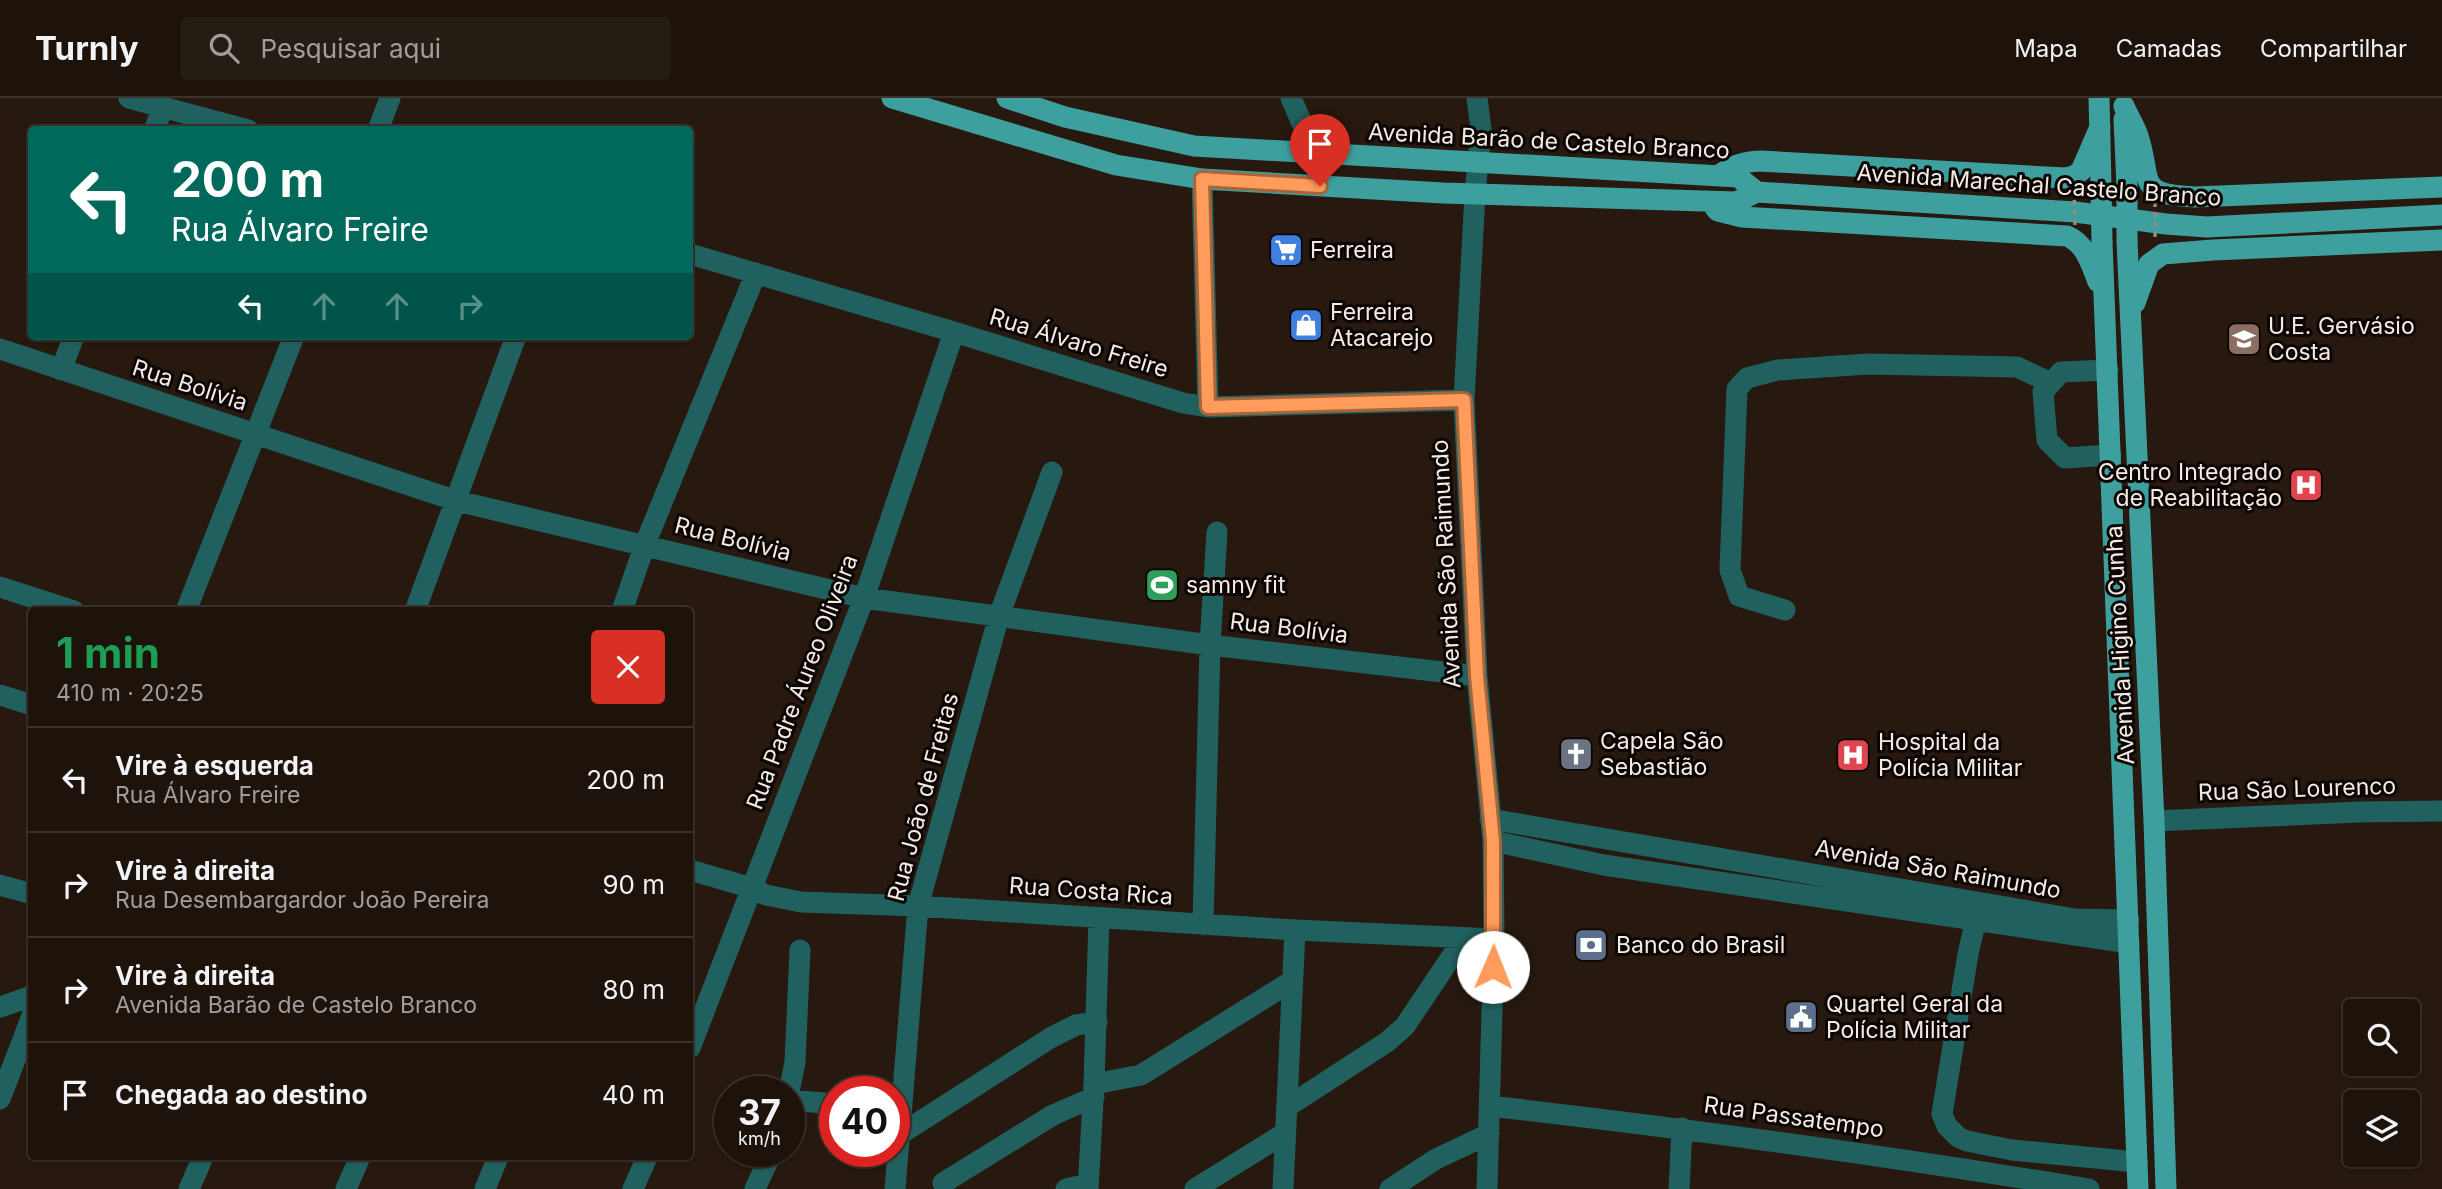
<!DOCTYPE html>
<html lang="pt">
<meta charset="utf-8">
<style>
:root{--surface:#1d130b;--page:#251c14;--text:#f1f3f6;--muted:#a09e9d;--line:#3b322c}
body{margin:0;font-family:Inter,sans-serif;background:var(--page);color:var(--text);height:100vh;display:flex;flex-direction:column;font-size:26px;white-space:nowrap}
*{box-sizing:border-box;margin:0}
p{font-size:23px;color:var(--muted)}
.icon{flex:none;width:38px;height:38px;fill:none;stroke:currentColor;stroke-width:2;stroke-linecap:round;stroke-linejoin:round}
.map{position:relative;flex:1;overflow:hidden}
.drawer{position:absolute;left:28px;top:509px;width:665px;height:553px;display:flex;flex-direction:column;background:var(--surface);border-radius:7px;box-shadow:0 2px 5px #0004,0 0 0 2px var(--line)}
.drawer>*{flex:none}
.guide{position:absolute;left:28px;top:28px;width:665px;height:214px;border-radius:7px;box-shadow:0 2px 5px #0004,0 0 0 2px var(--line);background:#00695c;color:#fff;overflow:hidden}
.tools{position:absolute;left:2343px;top:901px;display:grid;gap:14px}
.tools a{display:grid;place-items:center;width:77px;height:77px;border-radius:7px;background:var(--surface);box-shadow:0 2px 5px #0004,0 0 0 2px var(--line);font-size:35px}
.speed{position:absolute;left:714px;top:978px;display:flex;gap:14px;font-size:35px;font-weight:700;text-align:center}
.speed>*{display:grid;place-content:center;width:91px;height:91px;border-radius:50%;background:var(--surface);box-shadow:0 2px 5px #0004,0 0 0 2px var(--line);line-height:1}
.speed small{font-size:18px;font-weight:400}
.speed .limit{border:10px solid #d22;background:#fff;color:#111}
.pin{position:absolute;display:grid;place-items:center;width:60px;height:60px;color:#fff;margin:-72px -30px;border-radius:50% 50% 50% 0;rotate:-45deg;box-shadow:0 0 7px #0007}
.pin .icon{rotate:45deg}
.me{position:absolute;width:77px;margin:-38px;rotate:1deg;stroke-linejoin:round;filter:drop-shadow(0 0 5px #0008)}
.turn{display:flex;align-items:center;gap:24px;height:147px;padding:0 28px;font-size:32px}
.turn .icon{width:91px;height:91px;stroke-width:2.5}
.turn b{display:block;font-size:49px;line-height:60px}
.lanes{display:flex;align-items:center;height:66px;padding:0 28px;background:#0003;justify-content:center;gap:35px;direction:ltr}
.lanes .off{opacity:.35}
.round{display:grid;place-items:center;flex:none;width:74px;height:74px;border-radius:7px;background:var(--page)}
.headline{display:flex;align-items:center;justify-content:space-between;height:119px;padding:0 28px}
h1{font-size:42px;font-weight:700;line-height:52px;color:#1e9e55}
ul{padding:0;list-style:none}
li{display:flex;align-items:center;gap:21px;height:105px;padding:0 28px;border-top:2px solid var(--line)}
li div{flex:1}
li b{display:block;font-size:26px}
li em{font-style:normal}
header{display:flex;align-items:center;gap:42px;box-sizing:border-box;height:98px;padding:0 35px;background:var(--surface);border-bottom:2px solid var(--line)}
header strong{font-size:33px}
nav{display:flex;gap:38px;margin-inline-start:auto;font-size:24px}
.search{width:490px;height:63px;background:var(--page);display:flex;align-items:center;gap:18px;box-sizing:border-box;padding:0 24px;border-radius:7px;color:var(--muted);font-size:26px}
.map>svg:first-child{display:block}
</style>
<header>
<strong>Turnly</strong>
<div class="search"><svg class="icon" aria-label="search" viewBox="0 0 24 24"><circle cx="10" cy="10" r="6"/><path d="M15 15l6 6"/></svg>Pesquisar aqui</div>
<nav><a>Mapa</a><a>Camadas</a><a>Compartilhar</a></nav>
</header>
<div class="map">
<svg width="2442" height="1091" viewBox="0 0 2442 1091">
<rect width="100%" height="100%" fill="#27190f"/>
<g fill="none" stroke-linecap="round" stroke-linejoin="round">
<path stroke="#20615f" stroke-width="21" d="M129,0L248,32
M1291,0L1315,55
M1477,0L1481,31L1475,96L1464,302L1477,578L1493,743L1494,841L1487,1091
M154,32L163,10
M378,32L390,0
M1202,81L1208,309
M690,156L954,234L1183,305L1208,309L1464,302
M0,251L457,403L864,500L1210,547L1477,578
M61,272L74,238
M2108,272L2061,274L2043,294L2047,342L2065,360L2111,357
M0,489L74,513
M1785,512L1739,498L1730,472L1737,291L1747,280L1778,272L1868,266L2017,269L2051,285
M186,513L294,238
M415,513L516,238
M622,513L645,446L756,175
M0,597L32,607
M1490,721L2075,821L2129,822
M2154,723L2359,714L2442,713
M1493,743L1604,767L2129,845
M690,772L752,790L766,797L801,804L918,808L1295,832L1494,841
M0,787L32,796
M1979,808L1968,856L1942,1016L1947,1028L1958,1039L1967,1043L2012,1052L2137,1064
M1203,827L1210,547L1217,434
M0,909L32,898
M690,950L864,500L954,234
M1094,986L1141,977L1292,883
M789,994L795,964L800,852
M0,1001L32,918
M789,1002L835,1006
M1490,1008C1690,1031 1890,1058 2089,1091
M1287,1009L1387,944L1405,928L1464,840
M899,1037L1052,939L1076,927L1097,924
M943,1085L1053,1017L1094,999
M189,1091L203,1059
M346,1091L360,1059
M485,1091L498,1059
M633,1091L647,1059
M755,1091L772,1054
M895,1091L918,808L999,518L1052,374
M1066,1091L1088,1086
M1088,1091L1094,986L1099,820
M1195,1091L1285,1035
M1283,1091L1295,832
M1390,1091L1436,1061L1489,1036
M1679,1091L1682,1030"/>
<path stroke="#3da09e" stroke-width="21" d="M892,0L1116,67L1202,81L1443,95L1736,104L1757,94
M1007,0L1065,19L1194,48L1738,79L1757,94
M2099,0L2101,88
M2124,8C2128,18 2135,28 2138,38C2153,84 2134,96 2195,99L2442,89
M2124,21L2127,89
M1719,77C1733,67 1743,64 1760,63L2065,80L2074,78L2081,73L2100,29
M1757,94L2075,114L2166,126L2207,129L2442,117
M1715,110L1718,113L1742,119L2067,138C2086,146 2091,166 2098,184
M2127,143L2154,723L2166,1091
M2102,144L2138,1091
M2135,205L2149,166L2163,156L2213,152L2442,142"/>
<path stroke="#958982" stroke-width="3.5" stroke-dasharray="5 5" stroke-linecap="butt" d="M2074,92L2075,130
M2155,104V143"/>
<path stroke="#3da09e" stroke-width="21" d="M2101,88L2102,144
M2127,89V143"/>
</g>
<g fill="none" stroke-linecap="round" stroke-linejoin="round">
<g stroke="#a6653b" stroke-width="18">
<path id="route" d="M1320,88L1202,81L1208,309L1464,302L1477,578L1493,743V869"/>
</g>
<use href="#route" stroke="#ff9b5b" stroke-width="12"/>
</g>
<defs>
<g id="supermarket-square" transform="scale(1.75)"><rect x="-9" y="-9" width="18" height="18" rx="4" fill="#3f7fe0" stroke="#0b0603"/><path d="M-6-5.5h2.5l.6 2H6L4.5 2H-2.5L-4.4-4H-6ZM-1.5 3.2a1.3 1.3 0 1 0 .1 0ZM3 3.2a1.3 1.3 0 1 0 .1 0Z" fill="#fff"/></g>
<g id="shop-square" transform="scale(1.75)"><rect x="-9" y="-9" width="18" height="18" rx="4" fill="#3f7fe0" stroke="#0b0603"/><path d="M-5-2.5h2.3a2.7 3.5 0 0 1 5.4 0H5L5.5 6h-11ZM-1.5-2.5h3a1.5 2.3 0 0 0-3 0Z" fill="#fff"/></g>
<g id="school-square" transform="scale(1.75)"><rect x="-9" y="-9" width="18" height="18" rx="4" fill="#8d6e63" stroke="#0b0603"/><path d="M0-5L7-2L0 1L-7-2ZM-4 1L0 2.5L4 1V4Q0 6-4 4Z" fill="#fff"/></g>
<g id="hospital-square" transform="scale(1.75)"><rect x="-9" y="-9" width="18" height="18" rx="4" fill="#e0444e" stroke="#0b0603"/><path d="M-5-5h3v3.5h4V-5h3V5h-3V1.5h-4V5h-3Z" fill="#fff"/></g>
<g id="stadium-square" transform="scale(1.75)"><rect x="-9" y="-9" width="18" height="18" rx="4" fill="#2e9e5b" stroke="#0b0603"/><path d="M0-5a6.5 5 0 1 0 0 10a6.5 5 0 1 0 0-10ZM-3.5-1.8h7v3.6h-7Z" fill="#fff"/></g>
<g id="church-square" transform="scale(1.75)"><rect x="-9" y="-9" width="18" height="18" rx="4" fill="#6b7280" stroke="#0b0603"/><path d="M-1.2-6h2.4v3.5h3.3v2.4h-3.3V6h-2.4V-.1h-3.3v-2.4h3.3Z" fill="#fff"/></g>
<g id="bank-square" transform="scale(1.75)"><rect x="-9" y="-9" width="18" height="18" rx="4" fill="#5c6f8a" stroke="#0b0603"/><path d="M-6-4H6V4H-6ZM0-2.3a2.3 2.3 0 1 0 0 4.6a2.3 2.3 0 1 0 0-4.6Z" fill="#fff"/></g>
<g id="civic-square" transform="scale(1.75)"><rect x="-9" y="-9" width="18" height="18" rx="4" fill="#5c6f8a" stroke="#0b0603"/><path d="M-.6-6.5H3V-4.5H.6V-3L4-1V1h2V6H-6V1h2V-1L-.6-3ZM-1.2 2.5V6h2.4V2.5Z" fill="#fff"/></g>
</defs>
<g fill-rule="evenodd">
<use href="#supermarket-square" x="1286" y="152"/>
<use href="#shop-square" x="1306" y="227"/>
<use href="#school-square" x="2244" y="241"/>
<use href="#hospital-square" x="2306" y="387"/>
<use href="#stadium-square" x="1162" y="487"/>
<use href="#church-square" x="1576" y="656"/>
<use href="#hospital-square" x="1853" y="657"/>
<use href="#bank-square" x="1591" y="847"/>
<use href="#civic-square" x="1801" y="919"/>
</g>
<g text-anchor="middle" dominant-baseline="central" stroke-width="6" stroke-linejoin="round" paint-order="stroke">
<g font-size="23" fill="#f5ebe5" stroke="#0b0603">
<text transform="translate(1549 43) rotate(3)">Avenida Barão de Castelo Branco</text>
<text transform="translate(2039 87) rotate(4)">Avenida Marechal Castelo Branco</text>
<text transform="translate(1079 245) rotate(17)">Rua Álvaro Freire</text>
<text transform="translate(190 287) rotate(18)">Rua Bolívia</text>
<text transform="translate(733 441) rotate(14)">Rua Bolívia</text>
<text transform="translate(1446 466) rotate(-93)">Avenida São Raimundo</text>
<text transform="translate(1289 530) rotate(7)">Rua Bolívia</text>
<text transform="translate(2120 547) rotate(-93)">Avenida Higino Cunha</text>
<text transform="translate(802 584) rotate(-69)">Rua Padre Áureo Oliveira</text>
<text transform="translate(2297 691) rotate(-2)">Rua São Lourenco</text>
<text transform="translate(923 699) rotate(-75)">Rua João de Freitas</text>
<text transform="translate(1938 771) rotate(10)">Avenida São Raimundo</text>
<text transform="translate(1091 793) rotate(4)">Rua Costa Rica</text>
<text transform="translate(1794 1019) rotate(8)">Rua Passatempo</text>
</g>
<g font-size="23" fill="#f5ebe5" stroke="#0b0603" text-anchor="start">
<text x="1310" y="152">Ferreira</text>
<text x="1330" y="214">Ferreira<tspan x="1330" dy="26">Atacarejo</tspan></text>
<text x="2268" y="228">U.E. Gervásio<tspan x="2268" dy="26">Costa</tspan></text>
<text x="2282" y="374" text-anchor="end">Centro Integrado<tspan x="2282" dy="26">de Reabilitação</tspan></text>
<text x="1186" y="487">samny fit</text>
<text x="1600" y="643">Capela São<tspan x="1600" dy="26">Sebastião</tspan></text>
<text x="1878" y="644">Hospital da<tspan x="1878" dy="26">Polícia Militar</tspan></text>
<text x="1616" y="847">Banco do Brasil</text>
<text x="1826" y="906">Quartel Geral da<tspan x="1826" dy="26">Polícia Militar</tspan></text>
</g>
</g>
</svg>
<div class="tools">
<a><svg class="icon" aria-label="search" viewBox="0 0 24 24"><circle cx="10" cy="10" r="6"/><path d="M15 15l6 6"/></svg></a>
<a><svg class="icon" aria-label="layers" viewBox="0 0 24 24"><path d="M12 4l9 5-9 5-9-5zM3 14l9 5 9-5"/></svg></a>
</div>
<div class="speed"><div>37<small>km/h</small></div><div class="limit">40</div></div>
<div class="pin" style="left:1320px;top:88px;background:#d93025"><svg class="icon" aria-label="arrive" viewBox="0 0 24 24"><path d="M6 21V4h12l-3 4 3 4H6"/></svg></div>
<svg class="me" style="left:1493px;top:869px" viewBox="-20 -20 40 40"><circle r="19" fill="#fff"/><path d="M0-13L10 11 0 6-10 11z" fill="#ff9b5b"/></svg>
<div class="guide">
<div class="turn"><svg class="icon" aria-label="left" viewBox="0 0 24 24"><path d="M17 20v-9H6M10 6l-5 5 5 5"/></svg><div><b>200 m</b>Rua Álvaro Freire</div></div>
<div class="lanes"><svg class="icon" aria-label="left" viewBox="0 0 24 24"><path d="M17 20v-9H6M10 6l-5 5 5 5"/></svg><svg class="icon off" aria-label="ahead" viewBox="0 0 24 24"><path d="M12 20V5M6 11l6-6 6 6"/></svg><svg class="icon off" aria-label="ahead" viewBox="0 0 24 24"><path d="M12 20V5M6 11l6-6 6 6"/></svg><svg class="icon off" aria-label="right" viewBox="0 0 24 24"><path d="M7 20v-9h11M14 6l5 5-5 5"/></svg></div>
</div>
<section class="drawer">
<div class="headline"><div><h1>1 min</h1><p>410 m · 20:25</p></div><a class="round" style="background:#d93025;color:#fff"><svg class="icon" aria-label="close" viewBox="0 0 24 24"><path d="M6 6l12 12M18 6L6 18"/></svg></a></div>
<ul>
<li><svg class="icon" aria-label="left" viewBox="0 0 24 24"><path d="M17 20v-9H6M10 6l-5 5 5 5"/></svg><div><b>Vire à esquerda</b><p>Rua Álvaro Freire</p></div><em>200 m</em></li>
<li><svg class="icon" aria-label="right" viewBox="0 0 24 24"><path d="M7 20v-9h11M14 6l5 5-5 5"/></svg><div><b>Vire à direita</b><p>Rua Desembargardor João Pereira</p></div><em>90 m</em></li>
<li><svg class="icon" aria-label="right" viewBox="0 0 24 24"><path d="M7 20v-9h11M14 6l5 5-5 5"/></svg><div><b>Vire à direita</b><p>Avenida Barão de Castelo Branco</p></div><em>80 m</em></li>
<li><svg class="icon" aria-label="arrive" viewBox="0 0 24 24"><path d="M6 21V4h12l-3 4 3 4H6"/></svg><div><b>Chegada ao destino</b></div><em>40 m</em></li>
</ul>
</section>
</div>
